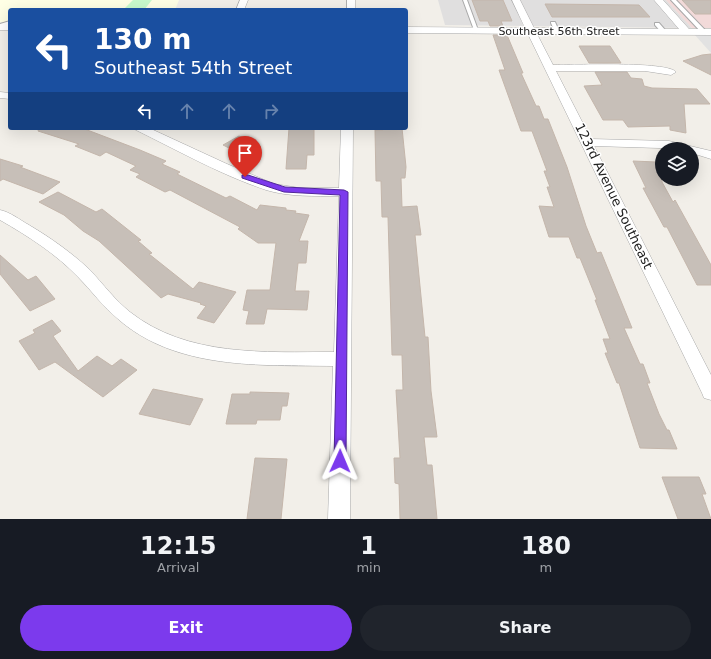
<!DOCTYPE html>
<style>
:root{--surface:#171b24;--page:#20242c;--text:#f1f3f6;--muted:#9ea1a6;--accent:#7c3aed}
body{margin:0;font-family:"DejaVu Sans",sans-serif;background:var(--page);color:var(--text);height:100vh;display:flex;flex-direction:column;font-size:15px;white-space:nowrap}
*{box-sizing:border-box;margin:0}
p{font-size:13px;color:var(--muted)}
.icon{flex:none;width:22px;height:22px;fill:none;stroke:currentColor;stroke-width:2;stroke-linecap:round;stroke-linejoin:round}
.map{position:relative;height:519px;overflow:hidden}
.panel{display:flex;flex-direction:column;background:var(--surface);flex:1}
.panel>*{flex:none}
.hud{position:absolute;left:8px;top:8px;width:400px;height:122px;border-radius:4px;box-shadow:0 4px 16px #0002;background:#1a4fa0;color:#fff;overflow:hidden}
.fabs{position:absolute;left:655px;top:142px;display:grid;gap:8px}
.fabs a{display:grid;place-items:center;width:44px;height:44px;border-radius:50%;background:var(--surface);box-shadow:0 4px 16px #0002;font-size:20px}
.pin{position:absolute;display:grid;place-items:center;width:34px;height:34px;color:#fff;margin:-41px -17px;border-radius:50% 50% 50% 0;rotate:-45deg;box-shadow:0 0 4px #0007}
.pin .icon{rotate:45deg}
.me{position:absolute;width:44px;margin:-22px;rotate:1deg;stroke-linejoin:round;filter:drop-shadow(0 0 3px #0008)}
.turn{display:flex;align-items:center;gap:14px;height:84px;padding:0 20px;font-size:18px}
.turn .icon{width:52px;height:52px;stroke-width:2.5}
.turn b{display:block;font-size:28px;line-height:34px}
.lanes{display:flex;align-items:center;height:38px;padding:0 20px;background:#0003;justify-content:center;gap:20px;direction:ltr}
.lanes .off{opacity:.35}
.eta{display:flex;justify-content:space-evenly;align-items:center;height:68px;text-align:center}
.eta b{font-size:24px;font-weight:700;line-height:28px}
.action{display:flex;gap:8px;margin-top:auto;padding:8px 20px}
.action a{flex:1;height:46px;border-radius:24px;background:var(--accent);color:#fff;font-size:16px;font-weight:700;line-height:46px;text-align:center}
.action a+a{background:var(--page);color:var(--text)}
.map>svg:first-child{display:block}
</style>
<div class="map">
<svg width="711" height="519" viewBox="0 0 711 519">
<rect width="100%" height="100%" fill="#f2efe9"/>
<path fill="#e0dfdf" d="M438,0H666L692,28L445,25Z"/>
<path fill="#f2dad9" d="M666,0H711V28H692Z"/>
<path fill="#ffffe5" d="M0,0H179L175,10H10V22H0Z"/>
<path fill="#c8facc" d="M133,0H152L144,10L125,8Z"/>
<path fill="#e2e2e2" d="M694,34H711V53Z"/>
<path fill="#c7bfb8" stroke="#c4b6ab" d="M472,0H503L512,21H501L503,26H490L488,21H480Z
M682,0H711V14H695Z
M545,4L639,5L650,17H552Z
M493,35H507L523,73H521L536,106H539L544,119H548L567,167L586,226L597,253L601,252L632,328H624L640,364H643L650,383H647L659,414L667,430H669L677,449L640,448L619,383H617L605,353H608L603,339H610L595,300H597L580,258H577L569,237H549L539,206L554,207L547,187H550L544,171H547L532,131H521L499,70H505Z
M579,46H610L621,63H589Z
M711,54V75L683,61L702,55Z
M595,72H627L631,78L642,79L644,86L652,88L697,89L710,104H684L686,133L670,130V126L628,127L623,120H603L584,86L602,85Z
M39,128H82L140,150L166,161L162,164L180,172L177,174L226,198L230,196L257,210L260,205L286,208V210L296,211L295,213L309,215L299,241H308L306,263H298L295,291H309L307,310L267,309L264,324H246L249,311L243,310L247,290H270L276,243H258L238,229L240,227L170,190L165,192L136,177L140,174L130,170L136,166L106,152L100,156L75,146L79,144L38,131Z
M289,128H314V155H307L306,169H286Z
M383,128H402L406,167L405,178H401L402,207L417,206L421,235H415L425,337H428L431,391L437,437H424L427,465H432L437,519H400L399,484L395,483L394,458H400L396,390H403L402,355H392L388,217H382L381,181H376L375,130H383Z
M239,136L261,147L245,156L223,145Z
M0,159L23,166L20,167L60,182L43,194L3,179L0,181Z
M633,161L656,162L662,172V182L673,202L675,200L711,265V285H697L667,227H664L643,188H646Z
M58,192L96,212L102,209L141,240L138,241L152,253L149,254L193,289L199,282L236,292L214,323L197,318L206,306L200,304L201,303L168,294L161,298L99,241L83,231L64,215L39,202Z
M0,255L28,280L36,276L55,299L30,311L0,274Z
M52,320L61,331L53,336L78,371L97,356L112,366L121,359L137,370L103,397L55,362L39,370L19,341L35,333L33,330Z
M153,389L203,399L190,425L139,414Z
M250,392L289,393L287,406H282L280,420H257L256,424H226L232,394H250Z
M255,458L287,459L281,519H247Z
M662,477H699L706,494H702L711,519H678Z"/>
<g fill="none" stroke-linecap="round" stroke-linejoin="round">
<g stroke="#a9a9a9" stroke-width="2">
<path id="lane" d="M463,0H467L478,30V31L474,30Z
M671,0H676L706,31V33H702Z
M10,21V24L0,27V24Z
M551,22H555L559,31V32H555L551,23Z
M655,23H659L666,31V33H662L655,25Z"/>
</g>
<g stroke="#a9a9a9" stroke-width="1">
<path id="street" d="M240,0H248L244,10H236Z
M347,0H355V10H347Z
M512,0H520L534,28L679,29L654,0H663L689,29H711V35L537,34L553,65C572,65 667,61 676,72L671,75L645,71H556L591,139L669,141L711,151V159L692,153V149L594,146L711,375V400L704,398L702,393L528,34L406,33V27L525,28Z
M0,24H10V30H0Z
M0,92L10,93V99L0,98Z
M134,128H149L227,164L274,184L300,188H339L341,128H353L350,519H328L333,366C261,365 176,370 118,319C103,307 92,291 78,277C56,254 28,236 0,220V210C10,212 20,220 29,225C51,238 72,253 90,270C103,284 115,300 130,312C187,357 265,352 334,352L339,196C315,196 289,197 266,190C221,175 179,151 136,130Z"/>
</g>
<use href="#lane" fill="#fff" fill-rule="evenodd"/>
<use href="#street" fill="#fff" fill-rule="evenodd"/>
</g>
<path fill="#7c3aed" stroke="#51269a" d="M242,175H248L285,187L344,190L348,192L346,461L344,465L340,466L336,465L334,461L340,195L284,192L242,178Z"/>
<g text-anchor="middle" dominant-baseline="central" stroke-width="3" stroke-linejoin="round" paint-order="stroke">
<g font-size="11" fill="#222" stroke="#fff">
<text x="559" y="31">Southeast 56th Street</text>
</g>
<g font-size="13" fill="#222" stroke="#fff">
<text transform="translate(614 196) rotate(64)">123rd Avenue Southeast</text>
</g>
</g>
</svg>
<div class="fabs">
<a><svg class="icon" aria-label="layers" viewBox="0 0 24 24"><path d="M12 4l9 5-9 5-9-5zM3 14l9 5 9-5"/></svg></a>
</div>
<div class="pin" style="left:245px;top:177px;background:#d93025"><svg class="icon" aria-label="arrive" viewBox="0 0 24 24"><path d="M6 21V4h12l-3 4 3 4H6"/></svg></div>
<svg class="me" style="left:340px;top:461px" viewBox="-20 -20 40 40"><path d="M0-17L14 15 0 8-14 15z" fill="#7c3aed" stroke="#fff" stroke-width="4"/></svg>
<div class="hud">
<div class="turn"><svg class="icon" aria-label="left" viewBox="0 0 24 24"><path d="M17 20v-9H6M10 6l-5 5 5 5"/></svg><div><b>130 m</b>Southeast 54th Street</div></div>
<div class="lanes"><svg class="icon" aria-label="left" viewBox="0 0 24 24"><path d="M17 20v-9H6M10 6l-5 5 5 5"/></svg><svg class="icon off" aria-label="ahead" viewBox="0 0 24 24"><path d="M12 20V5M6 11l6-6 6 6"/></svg><svg class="icon off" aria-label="ahead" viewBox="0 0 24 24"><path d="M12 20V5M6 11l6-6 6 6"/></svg><svg class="icon off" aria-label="right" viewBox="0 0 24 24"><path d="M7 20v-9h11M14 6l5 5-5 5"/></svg></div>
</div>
</div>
<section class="panel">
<div class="eta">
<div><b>12:15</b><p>Arrival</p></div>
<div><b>1</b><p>min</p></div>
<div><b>180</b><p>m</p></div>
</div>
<div class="action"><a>Exit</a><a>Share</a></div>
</section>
